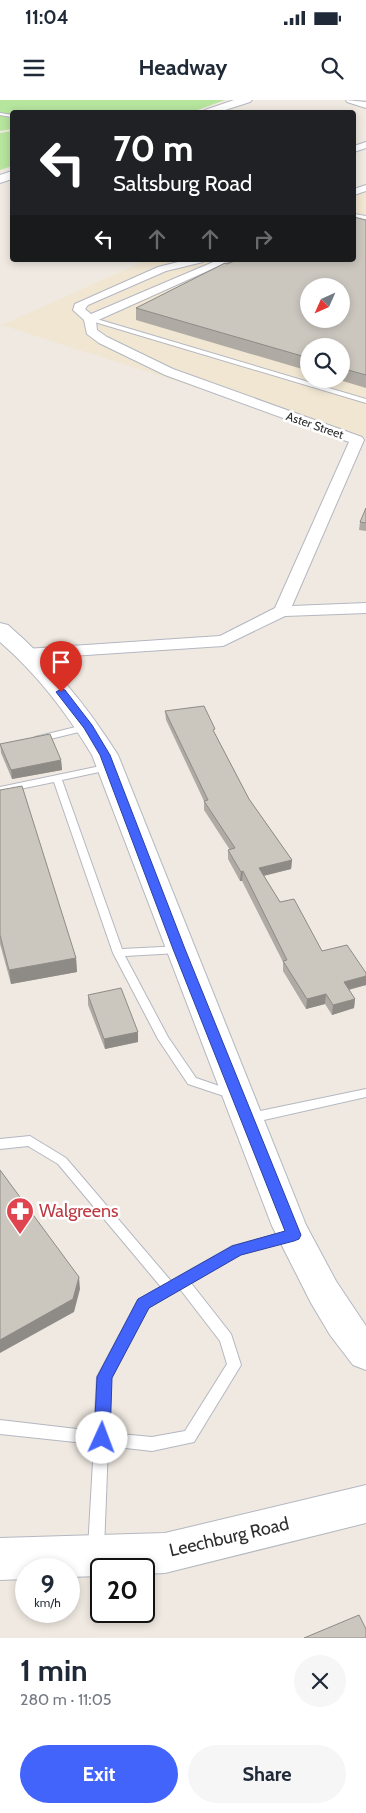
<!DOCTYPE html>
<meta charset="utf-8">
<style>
:root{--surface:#fff;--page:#f6f6f7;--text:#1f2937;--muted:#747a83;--accent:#4264fb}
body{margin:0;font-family:Cabin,sans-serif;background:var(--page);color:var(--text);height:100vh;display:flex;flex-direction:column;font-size:19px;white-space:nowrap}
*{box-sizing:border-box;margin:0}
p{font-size:16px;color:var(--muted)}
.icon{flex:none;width:28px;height:28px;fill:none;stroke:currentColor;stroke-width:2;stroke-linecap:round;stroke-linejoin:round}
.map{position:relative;height:1538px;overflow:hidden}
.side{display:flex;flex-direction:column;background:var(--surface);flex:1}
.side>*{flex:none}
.banner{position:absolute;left:10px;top:10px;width:346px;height:152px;border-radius:5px;box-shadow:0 2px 8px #0003;background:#202124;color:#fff;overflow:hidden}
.needle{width:32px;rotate:225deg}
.tools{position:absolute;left:300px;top:178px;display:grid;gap:10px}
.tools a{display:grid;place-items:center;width:50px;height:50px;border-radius:50%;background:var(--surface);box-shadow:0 2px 8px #0003;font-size:25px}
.speed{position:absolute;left:15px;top:1458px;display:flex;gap:10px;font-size:25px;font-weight:700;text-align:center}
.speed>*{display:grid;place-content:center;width:65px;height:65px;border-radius:50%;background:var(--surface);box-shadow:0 2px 8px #0003;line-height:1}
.speed small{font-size:12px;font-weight:400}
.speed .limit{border:2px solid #111;border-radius:8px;background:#fff;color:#111}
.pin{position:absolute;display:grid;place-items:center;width:42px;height:42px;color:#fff;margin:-51px -21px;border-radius:50% 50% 50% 0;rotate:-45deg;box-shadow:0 0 5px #0007}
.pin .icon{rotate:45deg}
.me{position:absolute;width:55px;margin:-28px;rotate:2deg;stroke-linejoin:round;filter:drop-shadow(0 0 4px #0008)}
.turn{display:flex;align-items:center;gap:18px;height:105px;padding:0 20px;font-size:22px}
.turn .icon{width:65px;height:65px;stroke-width:2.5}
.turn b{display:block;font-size:35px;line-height:42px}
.lanes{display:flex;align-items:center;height:48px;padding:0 20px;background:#0003;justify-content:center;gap:25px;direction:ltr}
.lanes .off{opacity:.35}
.round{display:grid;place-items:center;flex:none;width:52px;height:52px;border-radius:26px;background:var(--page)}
.summary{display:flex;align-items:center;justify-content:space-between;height:85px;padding:0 20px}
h1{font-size:30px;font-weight:700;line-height:38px}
.primary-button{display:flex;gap:10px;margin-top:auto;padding:10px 20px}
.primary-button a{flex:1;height:58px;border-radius:30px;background:var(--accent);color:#fff;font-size:20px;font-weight:700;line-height:58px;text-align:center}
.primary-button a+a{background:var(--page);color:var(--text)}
.status{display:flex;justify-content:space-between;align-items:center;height:35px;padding:0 25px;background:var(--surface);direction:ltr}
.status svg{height:14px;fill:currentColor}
header{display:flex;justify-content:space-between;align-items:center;height:65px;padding:0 20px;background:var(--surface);font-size:22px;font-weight:700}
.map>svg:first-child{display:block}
</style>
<div class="status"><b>11:04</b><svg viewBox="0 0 49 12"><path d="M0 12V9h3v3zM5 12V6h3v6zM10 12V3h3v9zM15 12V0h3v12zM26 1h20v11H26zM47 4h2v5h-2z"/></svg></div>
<header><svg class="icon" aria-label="menu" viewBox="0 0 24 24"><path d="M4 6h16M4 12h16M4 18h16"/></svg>Headway<svg class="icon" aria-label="search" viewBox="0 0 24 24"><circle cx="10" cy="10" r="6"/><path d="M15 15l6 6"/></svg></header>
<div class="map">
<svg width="366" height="1538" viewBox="0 0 366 1538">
<rect width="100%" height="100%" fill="#efe9e1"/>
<path fill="#f0e6d1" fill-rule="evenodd" d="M366,88V342L2,225L147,160H354V92ZM309,186H341V219H309ZM309,246H341V279H309Z"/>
<path fill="#b6e59e" d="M0,0H225L192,12H12V29L0,31Z
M12,31V66L0,70V33Z"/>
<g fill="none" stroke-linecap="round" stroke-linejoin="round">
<g stroke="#b4b7c1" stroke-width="2">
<path id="lane" d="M0,13L12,15V17L0,15Z
M90,217L366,299V303L88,220V218Z
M88,624L92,627L91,629L38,642L33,639L35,637Z
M110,664L115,667L113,669L62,680L122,849L182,846L183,849L182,852L178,853L125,856L168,937L196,978L237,992L239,995L237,998L233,999L188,984L158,939L113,853L54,682L0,693V687Z
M366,989V997L251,1023L247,1021L245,1018L247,1015L251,1013Z
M30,1036L66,1058L171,1181L232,1146L290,1131L295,1132L296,1136L295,1140L290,1141L240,1154L191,1183L231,1234L241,1265L194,1342L152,1351L108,1346L104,1449L101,1454L96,1456L91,1454L88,1449L94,1344L0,1334V1320L94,1331L97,1277L138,1200L161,1187L58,1064L28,1046L0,1049V1039ZM180,1189L220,1241L227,1264L185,1331L152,1337L109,1333L111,1278L148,1208Z"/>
</g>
<g stroke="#b4b7c1" stroke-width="2">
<path id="street" d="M346,0L366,2V8L347,2Z
M366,42V48L354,52V46Z
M366,85V91L354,95V89Z
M354,114L366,116V122L354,120Z
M186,160H204L203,162L166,171L88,205L85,209L91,214L218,160H232L96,221L97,230L107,237L173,269L362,337L364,340L292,506L366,503V513L285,516L223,546L26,559L20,558L18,554L20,550L26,549L220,536L275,508L349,342L165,275L99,243L87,234L84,220L73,210L75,204L158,167Z"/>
</g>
<g stroke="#b4b7c1" stroke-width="2">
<path id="secondary" d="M234,0H252L250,2L219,12H203L205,10Z
M12,71V79L0,83V75Z
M0,523L8,525C52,563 87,606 118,655L306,1125L336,1181L366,1226V1270L353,1265L330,1235L311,1203L272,1126L92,655C67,613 37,574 0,542Z
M366,1385V1423L165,1473L144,1474V1469H101V1476L69,1477V1469H26V1479L0,1480V1438L165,1433Z"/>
</g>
<use href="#lane" fill="#fff" fill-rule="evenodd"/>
<use href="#street" fill="#fff" fill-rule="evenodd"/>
<use href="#secondary" fill="#fff" fill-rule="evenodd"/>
</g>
<path fill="#afaba4" d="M366,120V288L336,279H341V246H309V271L136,220V208L227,164Z
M366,408V431L359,430L360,422Z
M165,611L215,634L249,699L292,760L291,769L264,776L280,802L322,851L366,873V885L349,890L355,899L354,908L332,915L325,904L306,909L283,871V862L242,781H240L228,759V750H230L204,710V701L166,620Z
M0,644L61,660L62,670L12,679L1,653Z
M0,690L76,858L77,872L11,884L0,844Z
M88,895L138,942L105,949L88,905Z"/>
<path fill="#8e8b86" d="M61,660L62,670L12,679L11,670Z
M292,760L291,769L258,777L259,768Z
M243,771L242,781H240L241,772Z
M76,858L77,872L11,884L9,870Z
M366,876V885L343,891L344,882Z
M326,894L325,904L306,909L307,899Z
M355,899L354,908L332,915L333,905Z
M138,932V942L105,949L104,939Z
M79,1177L80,1189L74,1212L0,1253V1240Z"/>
<path fill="#cbc7bf" stroke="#8e8b86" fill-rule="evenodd" d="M354,117L366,120V275L341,268V246H309V258L136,208L225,163L227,164L237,160H354ZM309,186H341V219H309Z
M366,408V423L360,422Z
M204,606L215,629L213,630L249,699L292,760L259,768L280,802L294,799L322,851L347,845L366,873V876L344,882L355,899L333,905L326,894L307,899L283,861L287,860L243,771L241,772L228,750L235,748L204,701L208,700L165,611Z
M50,634L61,660L11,670L0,644Z
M22,686L76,858L9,870L0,835V690Z
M121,888L138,932L104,939L88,895Z
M0,1070L79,1177L73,1199L0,1240Z
M359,1515L366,1529V1538H304Z"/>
<path fill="#4264fb" stroke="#2b41a3" d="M61,589L65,590L92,625L110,655L185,849L301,1135L299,1139L294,1141L241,1155L149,1208L112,1278L110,1338L108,1343L102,1345L96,1343L94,1338L97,1277L138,1199L232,1146L285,1131L173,849L100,655L84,628L56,592Z"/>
<defs>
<g id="pharmacy-pin" transform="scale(1.4375)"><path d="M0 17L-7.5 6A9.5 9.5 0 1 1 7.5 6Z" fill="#e0444e" stroke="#fff"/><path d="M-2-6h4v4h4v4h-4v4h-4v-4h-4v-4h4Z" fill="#fff"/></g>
</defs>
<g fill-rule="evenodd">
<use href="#pharmacy-pin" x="20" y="1111"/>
</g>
<g text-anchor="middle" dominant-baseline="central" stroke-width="5" stroke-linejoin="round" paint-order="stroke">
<g font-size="12" fill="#2e2e2e" stroke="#fff">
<text transform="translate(315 325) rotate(19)">Aster Street</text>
</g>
<g font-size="18" fill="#be3a42" stroke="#fff" text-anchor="start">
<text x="39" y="1111">Walgreens</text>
</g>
<g font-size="18" fill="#2e2e2e" stroke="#fff">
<text transform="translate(229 1437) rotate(-13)">Leechburg Road</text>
</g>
</g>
</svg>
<div class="tools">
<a><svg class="needle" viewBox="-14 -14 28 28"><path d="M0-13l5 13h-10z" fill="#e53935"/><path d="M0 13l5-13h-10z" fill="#747a83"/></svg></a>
<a><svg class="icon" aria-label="search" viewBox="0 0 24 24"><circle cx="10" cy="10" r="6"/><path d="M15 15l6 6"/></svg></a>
</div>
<div class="speed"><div>9<small>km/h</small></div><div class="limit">20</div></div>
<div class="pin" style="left:61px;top:592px;background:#d93025"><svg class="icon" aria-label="arrive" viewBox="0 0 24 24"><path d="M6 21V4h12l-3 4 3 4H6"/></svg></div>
<svg class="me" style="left:102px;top:1338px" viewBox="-20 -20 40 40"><circle r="19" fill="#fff"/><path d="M0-13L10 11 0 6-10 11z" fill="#4264fb"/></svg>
<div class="banner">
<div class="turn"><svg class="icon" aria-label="left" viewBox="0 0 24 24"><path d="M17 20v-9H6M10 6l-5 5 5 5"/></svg><div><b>70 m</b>Saltsburg Road</div></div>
<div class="lanes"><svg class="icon" aria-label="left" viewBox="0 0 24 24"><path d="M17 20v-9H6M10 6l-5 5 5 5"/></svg><svg class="icon off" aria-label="ahead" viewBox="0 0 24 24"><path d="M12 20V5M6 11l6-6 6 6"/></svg><svg class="icon off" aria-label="ahead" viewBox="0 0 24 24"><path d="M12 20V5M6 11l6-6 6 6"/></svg><svg class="icon off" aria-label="right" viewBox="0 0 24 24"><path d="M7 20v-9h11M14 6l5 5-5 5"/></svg></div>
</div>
</div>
<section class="side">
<div class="summary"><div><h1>1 min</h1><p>280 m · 11:05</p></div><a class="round"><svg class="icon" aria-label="close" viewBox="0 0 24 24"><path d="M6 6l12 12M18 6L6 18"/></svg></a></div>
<div class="primary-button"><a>Exit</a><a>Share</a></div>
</section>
